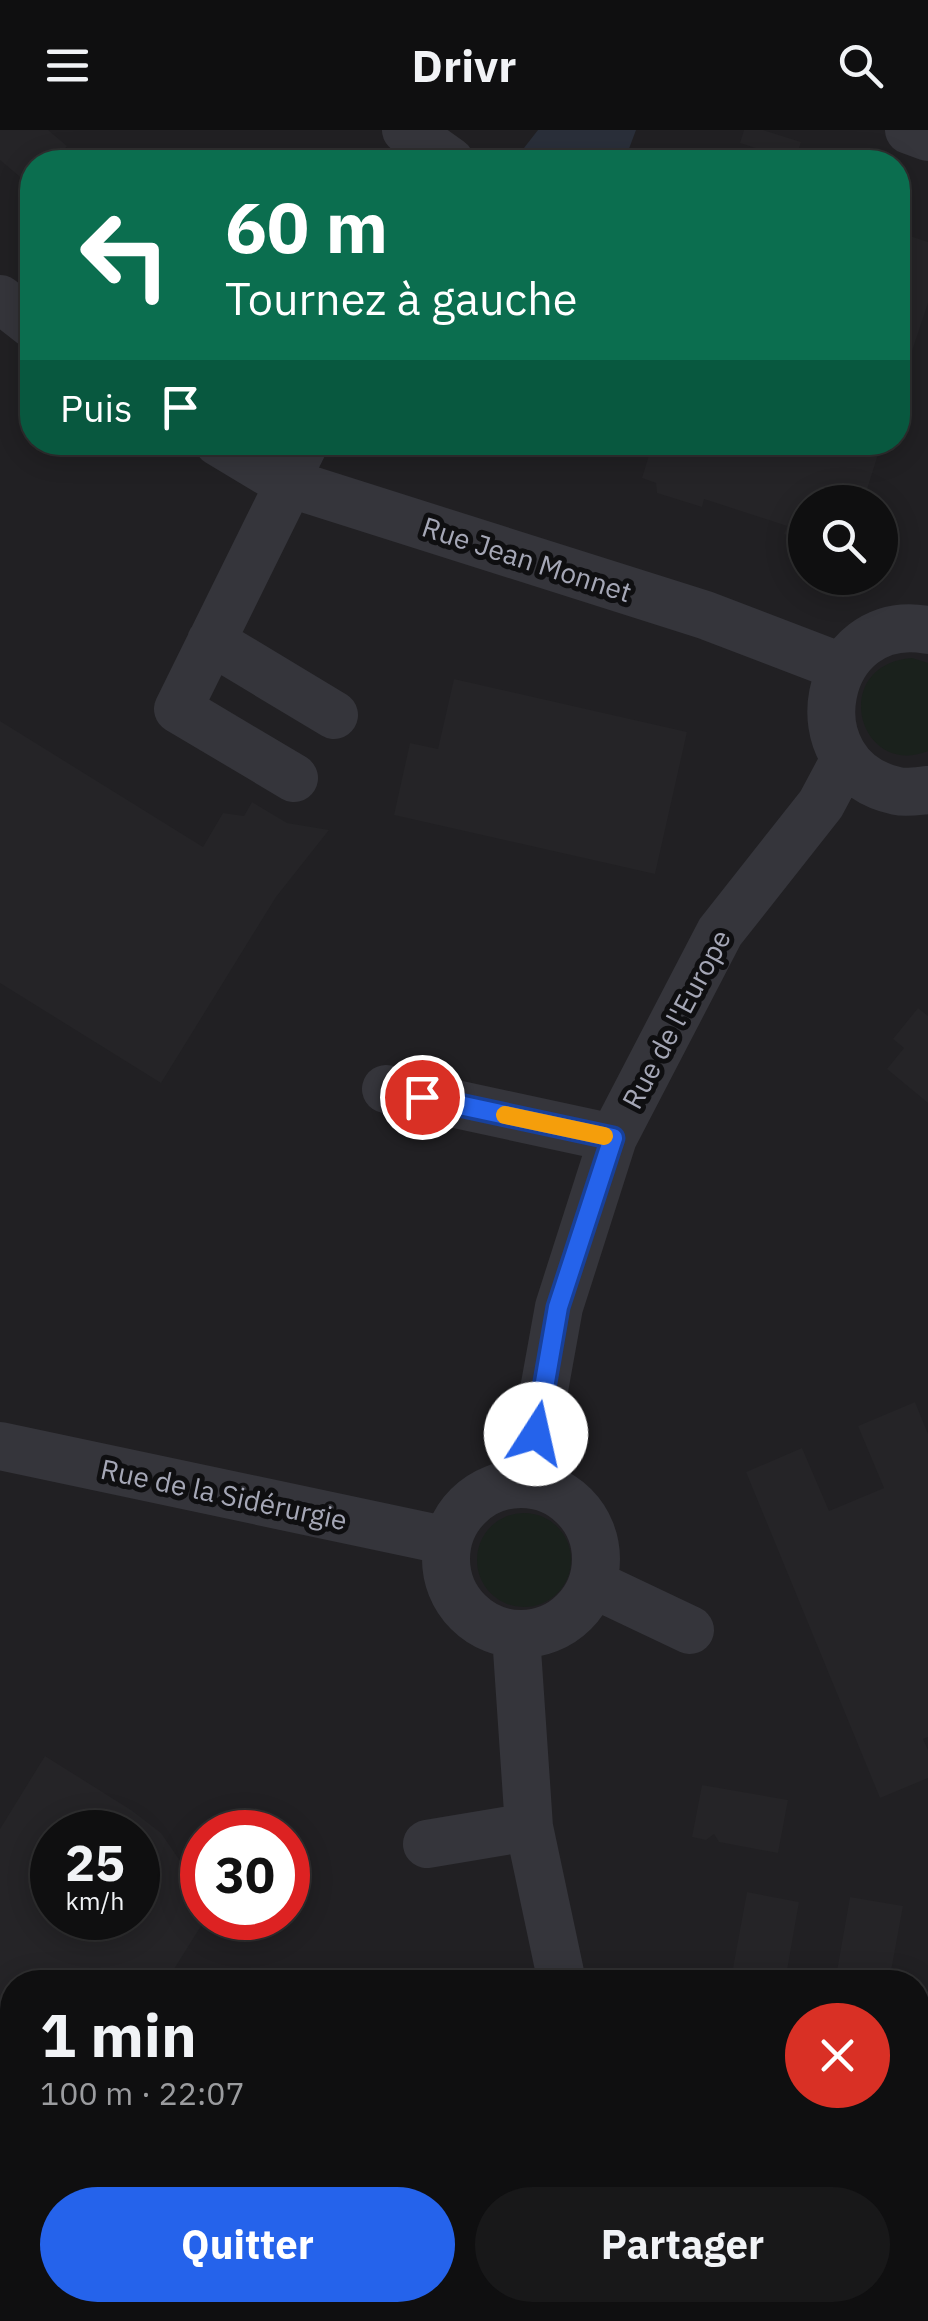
<!DOCTYPE html>
<html lang="fr">
<meta charset="utf-8">
<style>
:root{--surface:#0f0f10;--page:#181819;--text:#f1f3f6;--muted:#9b9c9f;--line:#2f2f30;--accent:#2563eb}
body{margin:0;font-family:"IBM Plex Sans",sans-serif;background:var(--page);color:var(--text);height:100vh;display:flex;flex-direction:column;font-size:38px;white-space:nowrap}
*{box-sizing:border-box;margin:0}
p{font-size:32px;color:var(--muted)}
.icon{flex:none;width:55px;height:55px;fill:none;stroke:currentColor;stroke-width:2;stroke-linecap:round;stroke-linejoin:round}
.map{position:relative;flex:1;overflow:hidden}
.drawer{position:absolute;left:0px;top:1840px;width:930px;height:352px;display:flex;flex-direction:column;background:var(--surface);border-radius:40px 40px 0 0;box-shadow:0 5px 25px #0003,0 0 0 2px var(--line)}
.drawer>*{flex:none}
.top-card{position:absolute;left:20px;top:20px;width:890px;height:305px;border-radius:40px;box-shadow:0 5px 25px #0003,0 0 0 2px var(--line);background:#0b6e4f;color:#fff;overflow:hidden}
.fabs{position:absolute;left:788px;top:355px;display:grid;gap:20px}
.fabs a{display:grid;place-items:center;width:110px;height:110px;border-radius:50%;background:var(--surface);box-shadow:0 5px 25px #0003,0 0 0 2px var(--line);font-size:50px}
.speed{position:absolute;left:30px;top:1680px;display:flex;gap:20px;font-size:50px;font-weight:700;text-align:center}
.speed>*{display:grid;place-content:center;width:130px;height:130px;border-radius:50%;background:var(--surface);box-shadow:0 5px 25px #0003,0 0 0 2px var(--line);line-height:1}
.speed small{font-size:25px;font-weight:400}
.speed .limit{border:15px solid #d22;background:#fff;color:#111}
.pin{position:absolute;display:grid;place-items:center;width:85px;height:85px;color:#fff;margin:-42px;border:5px solid #fff;border-radius:50%;box-shadow:0 2px 10px #0007}
.me{position:absolute;width:110px;margin:-55px;rotate:10deg;stroke-linejoin:round;filter:drop-shadow(0 0 8px #0008)}
.turn{display:flex;align-items:center;gap:35px;height:210px;padding:0 40px;font-size:45px}
.turn .icon{width:130px;height:130px;stroke-width:2.5}
.turn b{display:block;font-size:70px;line-height:85px}
.then{display:flex;align-items:center;height:95px;padding:0 40px;background:#0003;gap:20px;font-size:38px}
.round{display:grid;place-items:center;flex:none;width:105px;height:105px;border-radius:52px;background:var(--page)}
.overview{display:flex;align-items:center;justify-content:space-between;height:170px;padding:0 40px}
h1{font-size:60px;font-weight:700;line-height:75px}
.primary-button{display:flex;gap:20px;margin-top:auto;padding:20px 40px}
.primary-button a{flex:1;height:115px;border-radius:60px;background:var(--accent);color:#fff;font-size:40px;font-weight:700;line-height:115px;text-align:center}
.primary-button a+a{background:var(--page);color:var(--text)}
header{display:flex;justify-content:space-between;align-items:center;height:130px;padding:0 40px;background:var(--surface);font-size:45px;font-weight:700}
.map>svg:first-child{display:block}
</style>
<header><svg class="icon" aria-label="menu" viewBox="0 0 24 24"><path d="M4 6h16M4 12h16M4 18h16"/></svg>Drivr<svg class="icon" aria-label="search" viewBox="0 0 24 24"><circle cx="10" cy="10" r="6"/><path d="M15 15l6 6"/></svg></header>
<div class="map">
<svg width="928" height="2191" viewBox="0 0 928 2191">
<rect width="100%" height="100%" fill="#141416"/>
<path fill="#212023" fill-rule="evenodd" d="M0,0H928V2191H0ZM32,32H898V312H32ZM805,372H880V448H805ZM52,1702H138V1788H52ZM202,1702H288V1788H202ZM12,1852H918V2180H12Z"/>
<path fill="#1a211c" d="M912,528L928,533V621C858,649 828,535 912,528Z
M477 1430a47 47 0 1 1 94 0a47 47 0 1 1-94 0Z"/>
<path fill="#2a2f3a" d="M538,0H636L624,32H513Z"/>
<path fill="#252427" fill-rule="evenodd" d="M0,0H48L67,16L53,32H32V57L0,30Z
M744,0H763L801,12L795,31L740,13Z
M898,102L928,112V173L898,263Z
M653,312H882L863,372H805V412L784,404L787,396L704,369L702,377L657,363L656,353L642,348Z
M454,549L687,602L655,744L394,685L410,613L438,619Z
M0,591L203,717L223,683L244,686L252,672L287,693L329,700L276,767L161,953L0,853Z
M918,878L928,886V973L887,939L904,918L893,909Z
M915,1272L928,1304V1607L923,1609L928,1620V1648L880,1668L746,1342L802,1318L829,1381L884,1358L858,1296Z
M45,1626L131,1680L161,1703L185,1738L202,1748V1773L197,1781L206,1788L166,1852H12V2102L0,2122V1699ZM52,1702H138V1788H52Z
M702,1655L788,1670L778,1723L719,1712L714,1704L706,1710L692,1707Z
M747,1762L799,1772L785,1852L731,1849Z
M850,1767L903,1776L889,1852H835Z
M928,2040V2093L918,2083V2051Z
M490,2180H534L541,2191H475Z
M834,2180H893L889,2183L895,2191H841Z"/>
<g fill="none" stroke-linecap="round" stroke-linejoin="round">
<path stroke="#35353b" stroke-width="48" d="M406,0L450,31
M909,0L928,7
M0,169L32,194
M218,312L285,352L705,485L841,537
M285,352L305,312
M289,354L178,579L294,648
M928,500C822,480 791,638 897,661C906,663 918,661 928,660
M211,511L334,585
M386,959L613,1008
M0,1316L448,1411
M446 1429a75 75 0 1 1 150 0a75 75 0 1 1-150 0Z
M527,1354L559,1177L613,1008L720,802L821,674L845,629
M593,1454L690,1500
M516,1505L529,1697L562,1852
M427,1714L529,1697
M706,2180L712,2191"/>
</g>
<g fill="none" stroke-linecap="round" stroke-linejoin="round">
<g stroke="#184099" stroke-width="25">
<path id="route" d="M422,967L613,1008L558,1177L536,1304"/>
</g>
<use href="#route" stroke="#2563eb" stroke-width="18"/>
<path stroke="#f59e0b" stroke-width="18" d="M505,985L604,1006"/>
</g>
<g text-anchor="middle" dominant-baseline="central" stroke-width="10" stroke-linejoin="round" paint-order="stroke">
<g font-size="28" fill="#a5a7b6" stroke="#0f0f11">
<text transform="translate(527 429) rotate(18)">Rue Jean Monnet</text>
<text transform="translate(676 889) rotate(-62)">Rue de l'Europe</text>
<text transform="translate(224 1364) rotate(12)">Rue de la Sidérurgie</text>
</g>
</g>
</svg>
<div class="fabs">
<a><svg class="icon" aria-label="search" viewBox="0 0 24 24"><circle cx="10" cy="10" r="6"/><path d="M15 15l6 6"/></svg></a>
</div>
<div class="speed"><div>25<small>km/h</small></div><div class="limit">30</div></div>
<div class="pin" style="left:422px;top:967px;background:#d93025"><svg class="icon" aria-label="arrive" viewBox="0 0 24 24"><path d="M6 21V4h12l-3 4 3 4H6"/></svg></div>
<svg class="me" style="left:536px;top:1304px" viewBox="-20 -20 40 40"><circle r="19" fill="#fff"/><path d="M0-13L10 11 0 6-10 11z" fill="#2563eb"/></svg>
<div class="top-card">
<div class="turn"><svg class="icon" aria-label="left" viewBox="0 0 24 24"><path d="M17 20v-9H6M10 6l-5 5 5 5"/></svg><div><b>60 m</b>Tournez à gauche</div></div>
<div class="then">Puis<svg class="icon" aria-label="arrive" viewBox="0 0 24 24"><path d="M6 21V4h12l-3 4 3 4H6"/></svg></div>
</div>
<section class="drawer">
<div class="overview"><div><h1>1 min</h1><p>100 m · 22:07</p></div><a class="round" style="background:#d93025;color:#fff"><svg class="icon" aria-label="close" viewBox="0 0 24 24"><path d="M6 6l12 12M18 6L6 18"/></svg></a></div>
<div class="primary-button"><a>Quitter</a><a>Partager</a></div>
</section>
</div>
